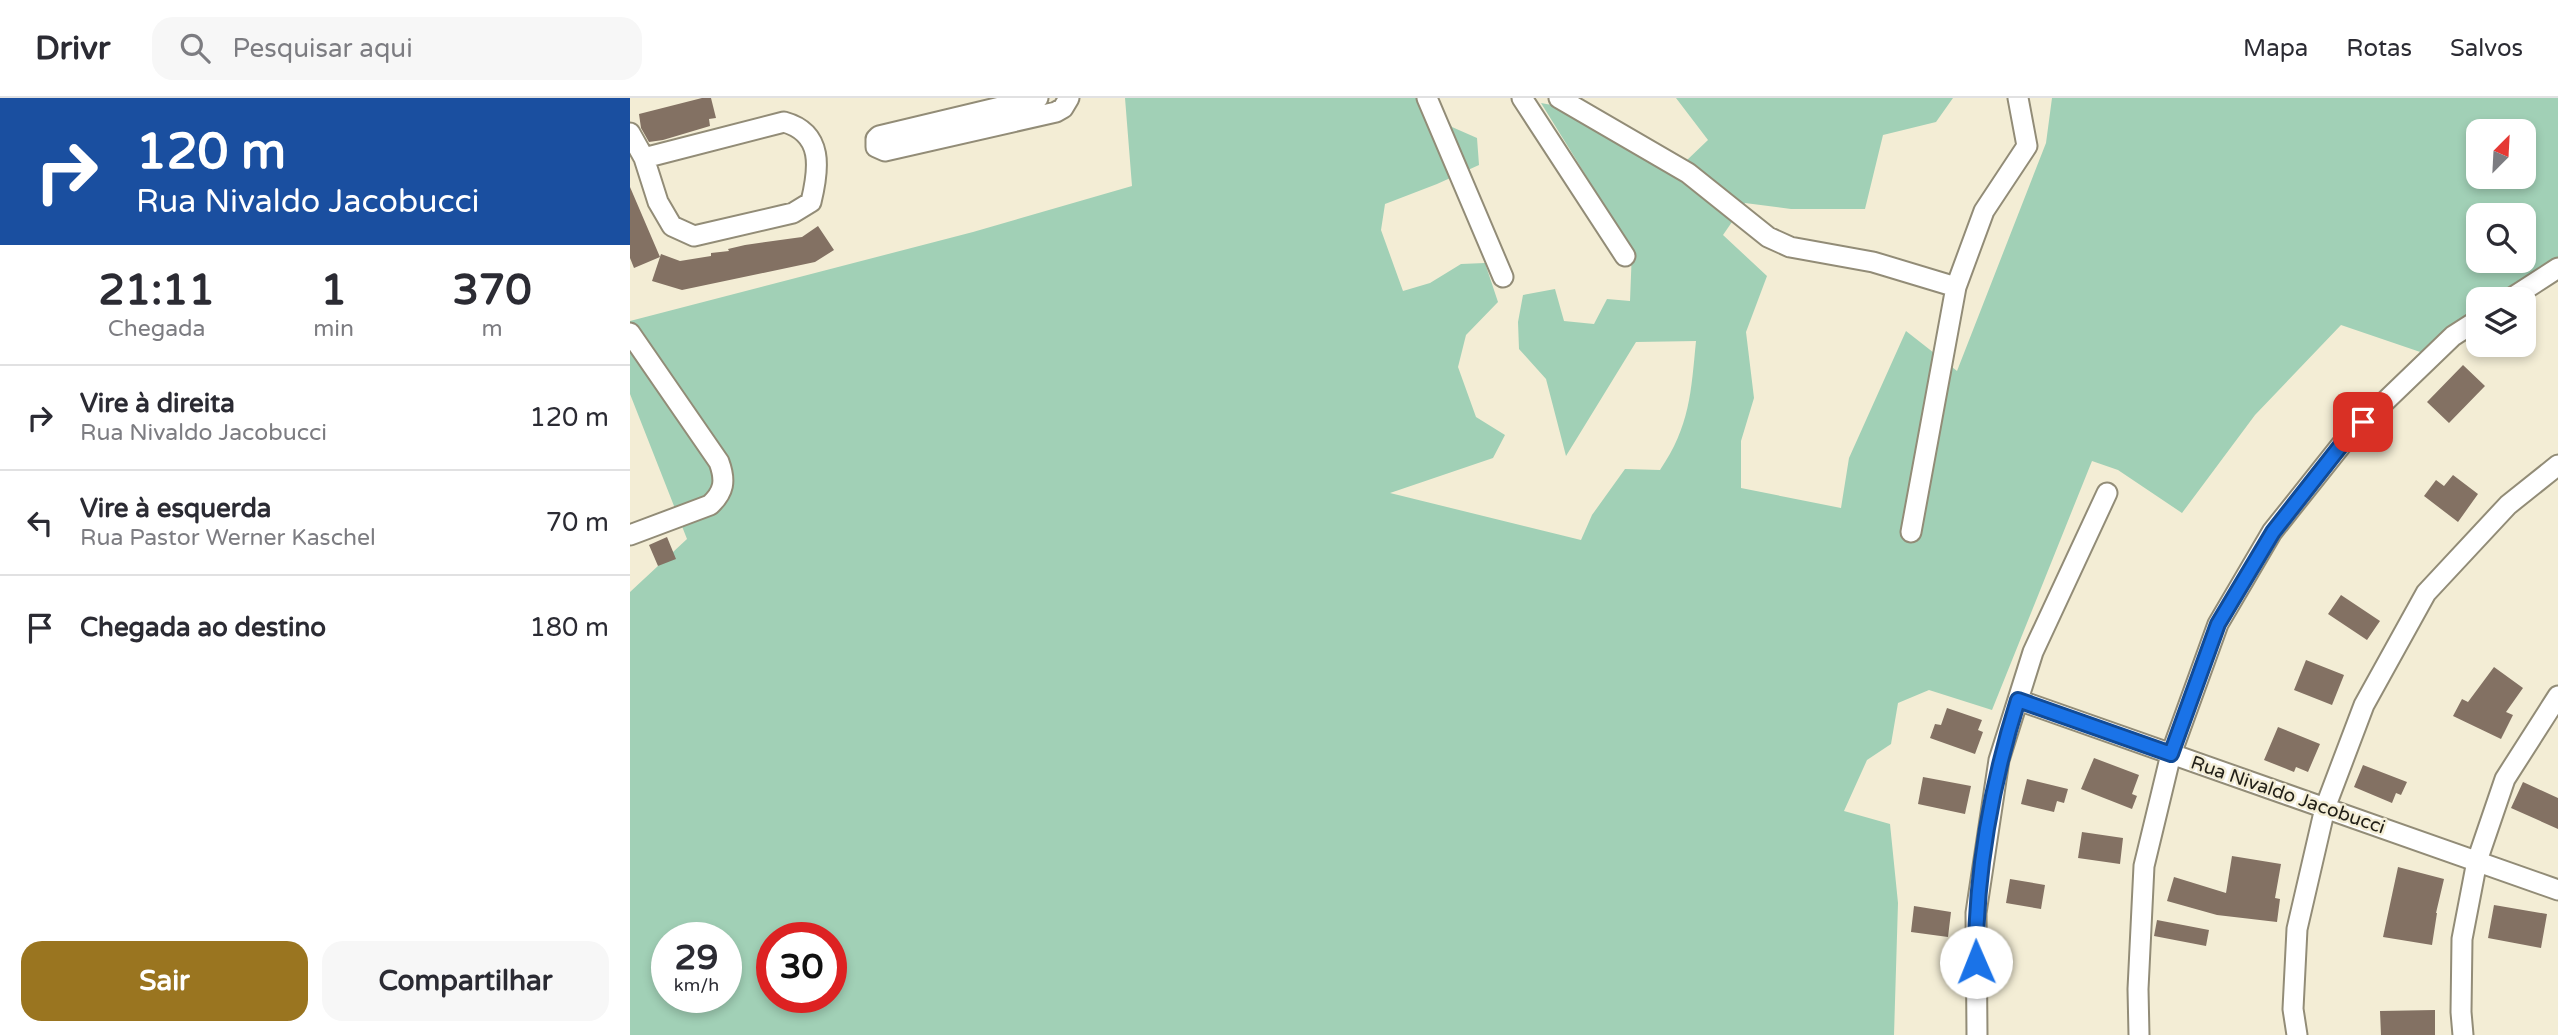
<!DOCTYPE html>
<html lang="pt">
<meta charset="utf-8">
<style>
:root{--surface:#fff;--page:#f7f7f7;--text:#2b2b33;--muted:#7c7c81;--line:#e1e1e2;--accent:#9a7520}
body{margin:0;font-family:"Varela Round",sans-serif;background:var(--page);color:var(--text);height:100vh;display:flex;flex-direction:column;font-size:26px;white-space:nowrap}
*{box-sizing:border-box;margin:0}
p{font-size:23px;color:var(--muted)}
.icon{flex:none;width:38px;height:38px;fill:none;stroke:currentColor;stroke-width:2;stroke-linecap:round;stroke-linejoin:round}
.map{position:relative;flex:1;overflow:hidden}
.sheet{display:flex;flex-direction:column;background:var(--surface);width:630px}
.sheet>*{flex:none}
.top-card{background:#1a4fa0;color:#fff;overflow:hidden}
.needle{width:46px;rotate:24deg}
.tools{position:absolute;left:1836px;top:21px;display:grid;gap:14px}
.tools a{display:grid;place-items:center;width:70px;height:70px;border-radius:14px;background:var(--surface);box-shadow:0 4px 10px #0003;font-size:35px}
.speed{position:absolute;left:21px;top:824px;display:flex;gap:14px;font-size:35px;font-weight:700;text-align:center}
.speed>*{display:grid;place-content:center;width:91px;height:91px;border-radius:50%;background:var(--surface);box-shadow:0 4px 10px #0003;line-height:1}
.speed small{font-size:18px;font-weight:400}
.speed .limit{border:10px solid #d22;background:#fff;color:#111}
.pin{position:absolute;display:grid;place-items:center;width:60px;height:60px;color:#fff;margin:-30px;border-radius:14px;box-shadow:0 4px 10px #0006}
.me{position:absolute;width:77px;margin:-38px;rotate:359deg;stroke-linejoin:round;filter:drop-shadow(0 0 5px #0008)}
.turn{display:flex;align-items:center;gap:24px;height:147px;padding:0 21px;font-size:32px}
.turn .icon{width:91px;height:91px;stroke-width:2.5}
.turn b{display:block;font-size:49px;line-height:60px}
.eta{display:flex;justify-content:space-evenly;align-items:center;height:119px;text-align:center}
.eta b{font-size:42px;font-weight:700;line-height:49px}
.button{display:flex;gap:14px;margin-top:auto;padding:14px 21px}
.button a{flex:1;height:80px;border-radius:21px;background:var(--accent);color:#fff;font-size:28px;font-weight:700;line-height:80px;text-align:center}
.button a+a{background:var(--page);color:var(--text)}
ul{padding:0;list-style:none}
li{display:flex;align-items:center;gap:21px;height:105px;padding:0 21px;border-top:2px solid var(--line)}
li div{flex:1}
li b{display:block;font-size:26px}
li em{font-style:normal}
header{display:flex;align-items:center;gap:42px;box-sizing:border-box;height:98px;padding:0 35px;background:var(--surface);border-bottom:2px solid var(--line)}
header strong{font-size:33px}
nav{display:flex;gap:38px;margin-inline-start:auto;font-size:24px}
.search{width:490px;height:63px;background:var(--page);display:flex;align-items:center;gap:18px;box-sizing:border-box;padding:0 24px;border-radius:21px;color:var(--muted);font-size:26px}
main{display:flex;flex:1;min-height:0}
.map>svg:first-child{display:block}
</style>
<header>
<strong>Drivr</strong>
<div class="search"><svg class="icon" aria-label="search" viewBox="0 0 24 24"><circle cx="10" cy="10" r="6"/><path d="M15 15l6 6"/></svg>Pesquisar aqui</div>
<nav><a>Mapa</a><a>Rotas</a><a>Salvos</a></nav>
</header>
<main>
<section class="sheet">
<div class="top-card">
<div class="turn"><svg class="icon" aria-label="right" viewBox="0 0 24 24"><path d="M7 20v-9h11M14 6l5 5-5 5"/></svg><div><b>120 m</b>Rua Nivaldo Jacobucci</div></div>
</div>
<div class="eta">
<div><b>21:11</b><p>Chegada</p></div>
<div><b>1</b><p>min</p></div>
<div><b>370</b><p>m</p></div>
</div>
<ul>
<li><svg class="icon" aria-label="right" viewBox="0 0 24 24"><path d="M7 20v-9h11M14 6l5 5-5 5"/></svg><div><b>Vire à direita</b><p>Rua Nivaldo Jacobucci</p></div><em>120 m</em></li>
<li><svg class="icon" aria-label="left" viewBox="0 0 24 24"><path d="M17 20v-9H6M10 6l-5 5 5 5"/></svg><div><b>Vire à esquerda</b><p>Rua Pastor Werner Kaschel</p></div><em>70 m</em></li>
<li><svg class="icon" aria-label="arrive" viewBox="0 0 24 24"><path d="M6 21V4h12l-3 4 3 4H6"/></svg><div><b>Chegada ao destino</b></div><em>180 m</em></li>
</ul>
<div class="button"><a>Sair</a><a>Compartilhar</a></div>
</section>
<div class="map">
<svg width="1928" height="937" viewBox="0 0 1928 937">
<rect width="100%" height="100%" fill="#f3edd5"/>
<path fill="#a1d0b6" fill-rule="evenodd" d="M495,0H806L822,29L847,40L849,67L807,86L755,106L751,132L773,193L800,185L831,166L855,165L868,204L836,237L828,269L846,319L875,337L863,360L760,395L951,442L962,417L995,371L1030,372C1060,328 1061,294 1066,243L1006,244L936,358L916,281L889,251L888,224L893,197L925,191L934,223L964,226L977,201L1000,203L1002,152L911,5L981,18L1056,63L1078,42L1046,0H1323L1306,24L1253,37L1235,111H1161L1115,105L1093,137L1137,178L1116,234L1124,300L1111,343V390L1211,410L1219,360L1276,233L1327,273L1416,45L1422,0H1928V170L1884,201H1848V226L1802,258L1711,227L1625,317L1552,415L1488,372L1462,363L1362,612L1299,592L1268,605L1261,646L1237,662L1214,713L1260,726L1268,805L1264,937H0V494L57,441L0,296V223L343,134L502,88ZM1848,33H1894V79H1848ZM1848,117H1894V163H1848ZM37,840H96V900H37ZM142,840H201V900H142Z"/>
<path fill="#837163" d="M72,0H81L86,20L79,21L80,28L33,42L19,44L11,30L9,16Z
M0,89L30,159L4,170L0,160Z
M188,128L204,152L185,164L52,192L22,183L31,156L50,163L81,158V155L99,153L98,151L115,147L172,139Z
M1833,267L1855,288L1819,325L1797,304Z
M1823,377L1848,396L1828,424L1794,398L1806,382L1814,388Z
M37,439L46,461L28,468L19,447Z
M1711,497L1750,523L1737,542L1698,516Z
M1676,562L1714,577L1702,607L1664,592Z
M1864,569L1893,590L1876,614L1883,617L1871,641L1823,618L1832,601L1838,604Z
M1317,610L1352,622L1348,632L1353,634L1345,656L1300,640L1305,626L1311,627Z
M1648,629L1690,646L1678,674L1666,669L1664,674L1634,662Z
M1464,660L1509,677L1502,696L1507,698L1502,711L1451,691Z
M1733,667L1777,684L1771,697L1766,695L1762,705L1724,689Z
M1293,679L1341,688L1335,716L1288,706Z
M1397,681L1438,691L1434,705L1427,703L1424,714L1391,706Z
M1893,684L1928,700V731L1881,710Z
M1452,734L1493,740L1490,766L1448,760Z
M1602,758L1651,766L1645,800L1650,801L1647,824L1587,817L1537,803L1544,779L1596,795Z
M1768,769L1814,781L1806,815H1807L1802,847L1753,839Z
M1380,781L1415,787L1411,811L1376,805Z
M1864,807L1917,816L1911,850L1858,840Z
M1284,808L1321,814L1318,839L1281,834Z
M1527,822L1579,832L1576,848L1524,838Z
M1805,912V937H1751L1750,913Z"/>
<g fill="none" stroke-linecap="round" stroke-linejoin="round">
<g stroke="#928c77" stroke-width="23">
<path id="minor" d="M408,0L249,38L246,41V49L255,53L426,14L433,10L439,0
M797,0L873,179
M892,0L995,158
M929,0L1058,75L1138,139L1160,149L1243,164L1326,189
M0,35L14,60L28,104L42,128L64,138L163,115L181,104C189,71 194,35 154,24L14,60
M1880,201L1928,170
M0,235L89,364C96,383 94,394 80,407L0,437
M1281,434L1326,189L1354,113L1397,48L1388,0
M1388,602L1928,792
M1347,937L1346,815L1369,662L1403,554L1477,395
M1509,937L1508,891L1514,768L1541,656L1588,526L1642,434L1716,341L1823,238L1848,222
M1667,937L1663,911L1667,831L1695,710L1734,607L1796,495L1878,407L1928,367
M1833,937L1831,914L1832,841L1847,763L1875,681L1928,598"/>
</g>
<use href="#minor" stroke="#fff" stroke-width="19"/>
</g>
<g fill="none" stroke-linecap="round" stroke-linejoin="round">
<g stroke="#114b97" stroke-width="18">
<path id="route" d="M1346,864C1345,777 1362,684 1388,602L1541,656L1588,526L1643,434L1716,341L1733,324"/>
</g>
<use href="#route" stroke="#1a73e8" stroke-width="12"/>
</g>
<g text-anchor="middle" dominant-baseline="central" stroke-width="5" stroke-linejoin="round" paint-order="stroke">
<g font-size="19" fill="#222018" stroke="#f3edd5">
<text transform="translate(1658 697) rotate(19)">Rua Nivaldo Jacobucci</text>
</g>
</g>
</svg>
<div class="tools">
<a><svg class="needle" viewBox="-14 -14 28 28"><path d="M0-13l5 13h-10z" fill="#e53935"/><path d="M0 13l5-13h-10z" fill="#7c7c81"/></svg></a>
<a><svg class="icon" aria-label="search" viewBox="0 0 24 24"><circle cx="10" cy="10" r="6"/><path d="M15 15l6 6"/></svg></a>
<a><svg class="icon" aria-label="layers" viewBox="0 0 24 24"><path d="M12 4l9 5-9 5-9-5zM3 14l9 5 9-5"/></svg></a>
</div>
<div class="speed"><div>29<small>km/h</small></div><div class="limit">30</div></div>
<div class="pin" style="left:1733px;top:324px;background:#d93025"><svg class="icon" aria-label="arrive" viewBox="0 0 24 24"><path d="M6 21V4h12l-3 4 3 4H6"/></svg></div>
<svg class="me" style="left:1346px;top:864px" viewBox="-20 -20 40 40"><circle r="19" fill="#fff"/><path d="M0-13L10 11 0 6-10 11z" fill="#1a73e8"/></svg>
</div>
</main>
